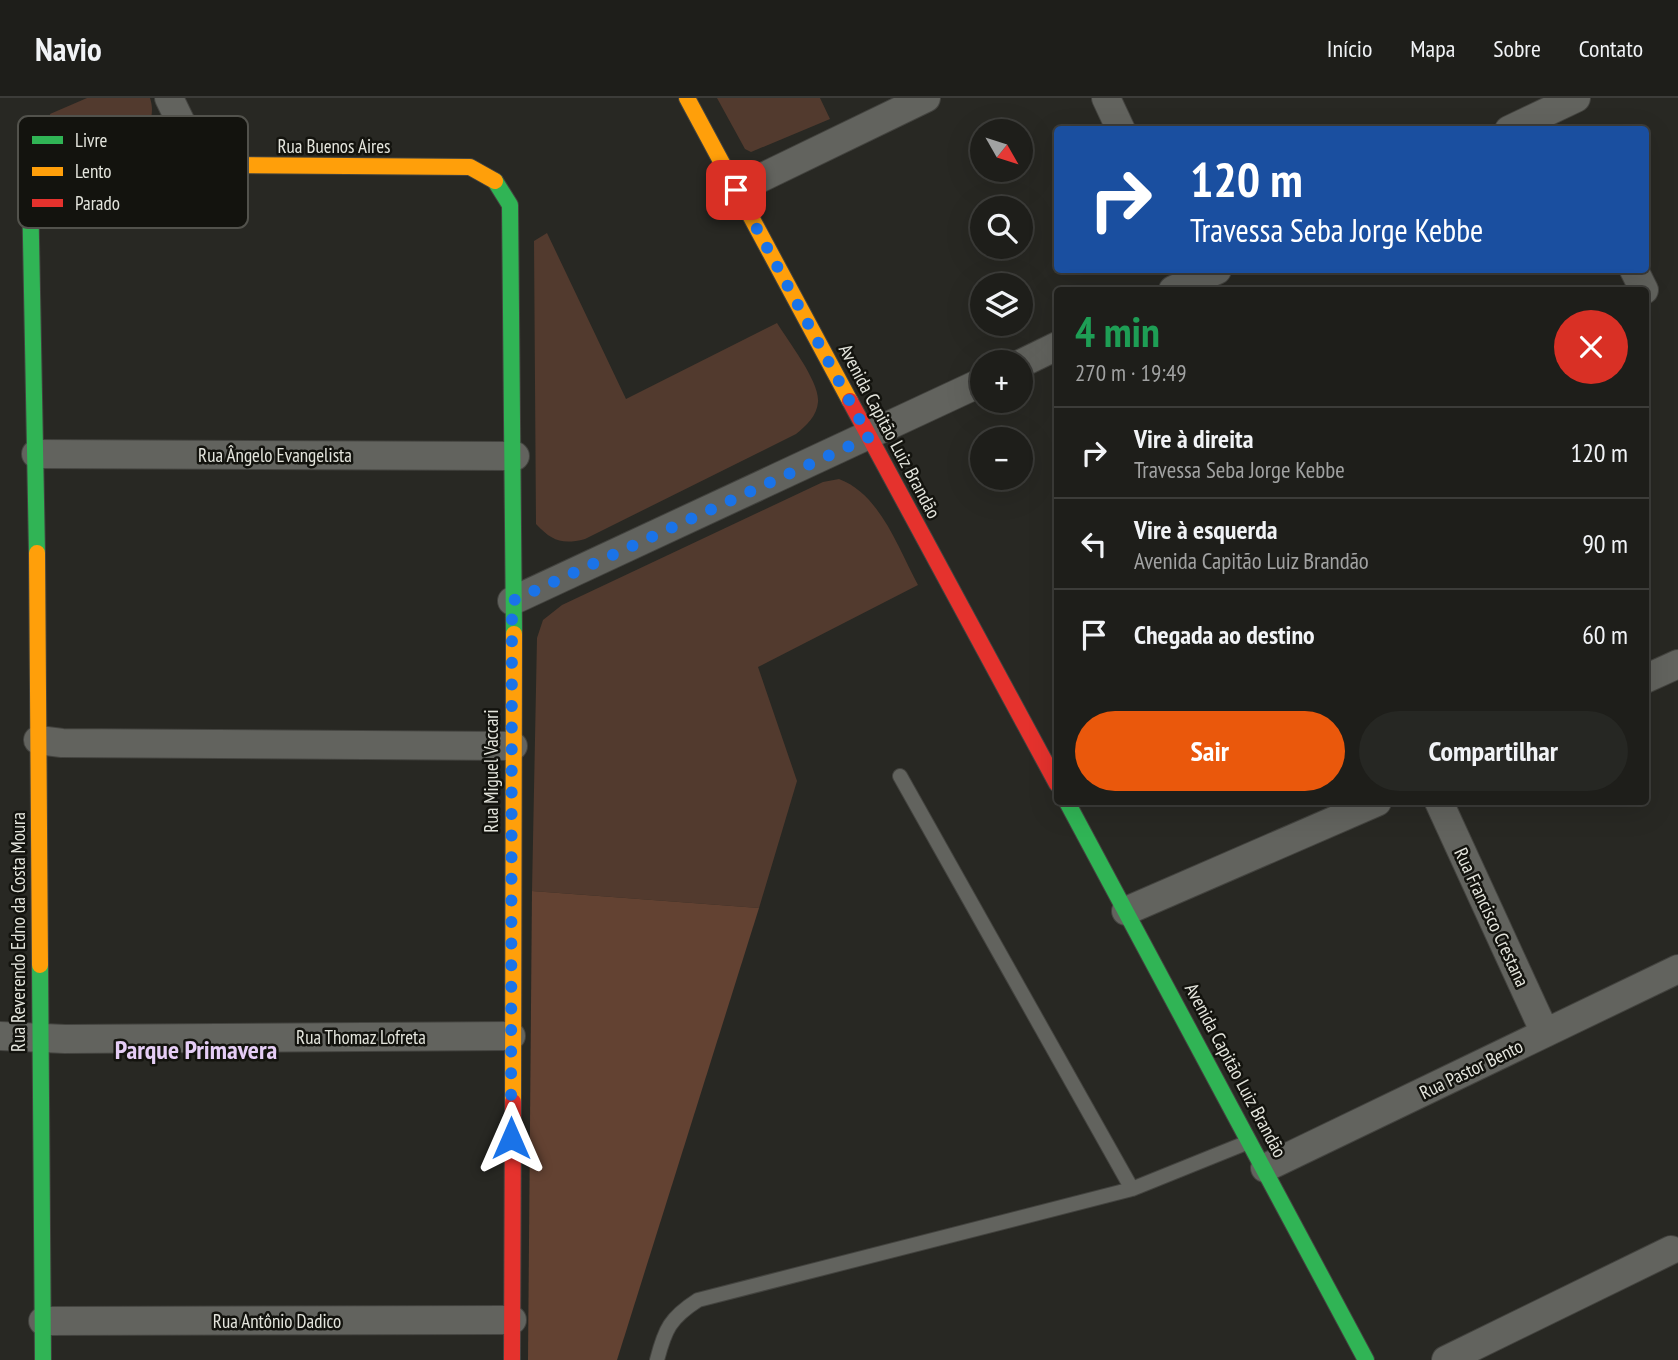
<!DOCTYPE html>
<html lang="pt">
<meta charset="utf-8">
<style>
:root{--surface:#1e1e1a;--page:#262723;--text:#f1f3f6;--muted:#a1a2a2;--line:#3c3c39;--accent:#ea580c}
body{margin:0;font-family:"PT Sans Narrow",sans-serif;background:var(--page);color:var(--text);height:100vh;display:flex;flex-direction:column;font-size:26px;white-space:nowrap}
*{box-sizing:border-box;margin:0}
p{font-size:23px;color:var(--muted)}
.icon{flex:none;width:38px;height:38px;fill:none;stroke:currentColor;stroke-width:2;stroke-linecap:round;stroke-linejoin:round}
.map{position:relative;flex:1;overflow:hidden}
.sheet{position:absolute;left:1054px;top:189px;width:595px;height:518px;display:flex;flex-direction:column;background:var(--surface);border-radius:7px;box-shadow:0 7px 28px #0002,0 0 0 2px var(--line)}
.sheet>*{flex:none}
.guide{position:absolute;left:1054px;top:28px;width:595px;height:147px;border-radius:7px;box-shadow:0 7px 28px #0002,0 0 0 2px var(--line);background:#1a4fa0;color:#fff;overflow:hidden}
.needle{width:46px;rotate:129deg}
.buttons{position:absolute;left:970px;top:21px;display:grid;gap:14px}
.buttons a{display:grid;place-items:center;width:63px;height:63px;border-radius:50%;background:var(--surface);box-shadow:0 7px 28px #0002,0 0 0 2px var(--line);font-size:35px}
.pin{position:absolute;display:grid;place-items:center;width:60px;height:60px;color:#fff;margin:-30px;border-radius:14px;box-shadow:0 4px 10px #0006}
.me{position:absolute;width:77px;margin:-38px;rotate:0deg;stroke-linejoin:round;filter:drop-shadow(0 0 5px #0008)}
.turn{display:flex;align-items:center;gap:24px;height:147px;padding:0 21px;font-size:32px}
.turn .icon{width:91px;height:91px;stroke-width:2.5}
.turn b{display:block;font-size:49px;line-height:60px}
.round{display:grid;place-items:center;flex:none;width:74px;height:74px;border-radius:37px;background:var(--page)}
.head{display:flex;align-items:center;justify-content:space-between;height:119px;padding:0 21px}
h1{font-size:42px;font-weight:700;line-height:52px;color:#1e9e55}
.action{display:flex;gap:14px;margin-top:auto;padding:14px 21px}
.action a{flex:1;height:80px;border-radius:42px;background:var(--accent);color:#fff;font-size:28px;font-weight:700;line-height:80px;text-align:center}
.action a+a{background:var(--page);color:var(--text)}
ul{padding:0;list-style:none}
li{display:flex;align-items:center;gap:21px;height:91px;padding:0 21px;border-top:2px solid var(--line)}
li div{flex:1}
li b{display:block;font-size:26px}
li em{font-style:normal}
header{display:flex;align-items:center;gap:42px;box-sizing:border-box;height:98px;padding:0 35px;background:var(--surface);border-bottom:2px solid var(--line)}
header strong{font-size:33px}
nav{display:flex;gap:38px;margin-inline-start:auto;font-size:24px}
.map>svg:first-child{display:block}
</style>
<header>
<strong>Navio</strong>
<nav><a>Início</a><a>Mapa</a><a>Sobre</a><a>Contato</a></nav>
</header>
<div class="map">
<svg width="1678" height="1262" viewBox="0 0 1678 1262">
<rect width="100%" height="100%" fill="#282823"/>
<path fill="#523a2e" d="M87,0H150C159,27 136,49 109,53C93,56 70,48 56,40L50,16Z
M717,0H820L830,21L751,54L745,51Z
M547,135L626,301L777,225C788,243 820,284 818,304C817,318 806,328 796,336L585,441C562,447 552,443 536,426L534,143Z
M839,381C880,396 898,450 918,487L758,569L797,683L759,810L532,793L537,540L543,522L562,507L823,384Z"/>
<path fill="#634232" d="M532,793L759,810L617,1262H528Z"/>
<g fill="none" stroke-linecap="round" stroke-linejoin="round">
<g stroke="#43433f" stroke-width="16">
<path id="lane" d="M900,678L1132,1091
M657,1262C665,1231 670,1220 698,1202L1132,1091L1246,1045"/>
</g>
<g stroke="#43433f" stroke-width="30">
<path id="street" d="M169,0L202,68
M1106,0L1121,32
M1509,32L1576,0
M736,92L926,0
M1634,172L1644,192
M1173,192L1217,172
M1020,266L1057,248
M36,356L515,358
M512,503L982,284
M1645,581L1678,566
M38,642L62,645L513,648
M1439,704L1545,935
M1126,813L1377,704
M0,938L65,941L511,938
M1265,1070L1678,871
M43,1223L512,1222
M1446,1262L1671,1152"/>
</g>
<g stroke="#43433f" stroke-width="18">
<path id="fast" d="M495,83L510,107L514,536
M37,455L30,89L36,71L49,65L115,66
M1067,704L1366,1262
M40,867L43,1262"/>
</g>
<g stroke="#43433f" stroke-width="18">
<path id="slow" d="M687,0L850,303
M115,66L470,69L495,83
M37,455L40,867
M513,1004L514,536"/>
</g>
<g stroke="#43433f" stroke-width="18">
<path id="jam" d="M850,303L1057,686
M512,1262L513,1004"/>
</g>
<use href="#lane" stroke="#62635e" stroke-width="14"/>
<use href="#street" stroke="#62635e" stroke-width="28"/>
<use href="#fast" stroke="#30b455" stroke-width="16"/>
<use href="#slow" stroke="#ff9f0a" stroke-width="16"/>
<use href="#jam" stroke="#e5322d" stroke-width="16"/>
</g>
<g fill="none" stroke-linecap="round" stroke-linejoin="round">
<path stroke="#1a73e8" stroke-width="12" stroke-dasharray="0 21.6" d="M511,1040L512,503L869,339L736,92"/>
</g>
<g text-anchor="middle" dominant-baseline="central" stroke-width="5" stroke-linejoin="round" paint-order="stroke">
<g font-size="19" fill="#e4e5dd" stroke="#13130e">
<text x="334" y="48">Rua Buenos Aires</text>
<text transform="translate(890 333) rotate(62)">Avenida Capitão Luiz Brandão</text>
<text x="275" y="357">Rua Ângelo Evangelista</text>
<text transform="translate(491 673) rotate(-90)">Rua Miguel Vaccari</text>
<text transform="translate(1492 819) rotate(65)">Rua Francisco Crestana</text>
<text transform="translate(18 834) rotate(-90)">Rua Reverendo Edno da Costa Moura</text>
<text x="361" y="939">Rua Thomaz Lofreta</text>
<text transform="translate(1471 971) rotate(-26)">Rua Pastor Bento</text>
<text transform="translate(1236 972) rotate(62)">Avenida Capitão Luiz Brandão</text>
<text x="277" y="1223">Rua Antônio Dadico</text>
</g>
<g font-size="26" font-weight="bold" fill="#e5cdf5" stroke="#13130e">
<text x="196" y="951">Parque Primavera</text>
</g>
</g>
<rect x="18" y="18" width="230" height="112" rx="10" fill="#13130e" stroke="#52524c" stroke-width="2"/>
<rect x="32" y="38" width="31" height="8" fill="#30b455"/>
<rect x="32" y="69" width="31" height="9" fill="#ff9f0a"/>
<rect x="32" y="101" width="31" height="8" fill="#e5322d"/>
<g font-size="19" fill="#e4e5dd">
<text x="75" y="49">Livre</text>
<text x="75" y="80">Lento</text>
<text x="75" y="112">Parado</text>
</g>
</svg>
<div class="buttons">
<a><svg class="needle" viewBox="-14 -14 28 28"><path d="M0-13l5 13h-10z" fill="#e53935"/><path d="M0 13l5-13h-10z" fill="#a1a2a2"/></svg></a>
<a><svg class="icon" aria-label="search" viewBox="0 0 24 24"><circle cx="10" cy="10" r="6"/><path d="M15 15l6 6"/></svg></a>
<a><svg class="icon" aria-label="layers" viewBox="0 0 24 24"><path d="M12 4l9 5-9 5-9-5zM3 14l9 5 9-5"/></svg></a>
<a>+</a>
<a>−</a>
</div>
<div class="pin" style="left:736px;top:92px;background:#d93025"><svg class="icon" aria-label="arrive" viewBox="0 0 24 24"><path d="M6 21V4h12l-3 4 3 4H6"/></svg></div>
<svg class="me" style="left:511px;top:1040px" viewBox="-20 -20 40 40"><path d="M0-17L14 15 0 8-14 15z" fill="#1a73e8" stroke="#fff" stroke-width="4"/></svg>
<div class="guide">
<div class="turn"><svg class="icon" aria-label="right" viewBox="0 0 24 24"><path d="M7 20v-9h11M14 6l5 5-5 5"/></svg><div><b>120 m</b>Travessa Seba Jorge Kebbe</div></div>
</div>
<section class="sheet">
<div class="head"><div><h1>4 min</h1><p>270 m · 19:49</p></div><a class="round" style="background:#d93025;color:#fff"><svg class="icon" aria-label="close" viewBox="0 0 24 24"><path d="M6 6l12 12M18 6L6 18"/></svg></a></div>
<ul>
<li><svg class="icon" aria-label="right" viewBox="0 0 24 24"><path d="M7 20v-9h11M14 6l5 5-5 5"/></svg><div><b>Vire à direita</b><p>Travessa Seba Jorge Kebbe</p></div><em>120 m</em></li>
<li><svg class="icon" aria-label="left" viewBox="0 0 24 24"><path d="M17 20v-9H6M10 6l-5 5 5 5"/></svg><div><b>Vire à esquerda</b><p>Avenida Capitão Luiz Brandão</p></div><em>90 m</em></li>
<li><svg class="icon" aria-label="arrive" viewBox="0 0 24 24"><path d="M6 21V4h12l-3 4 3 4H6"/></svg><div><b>Chegada ao destino</b></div><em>60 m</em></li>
</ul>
<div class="action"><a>Sair</a><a>Compartilhar</a></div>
</section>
</div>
